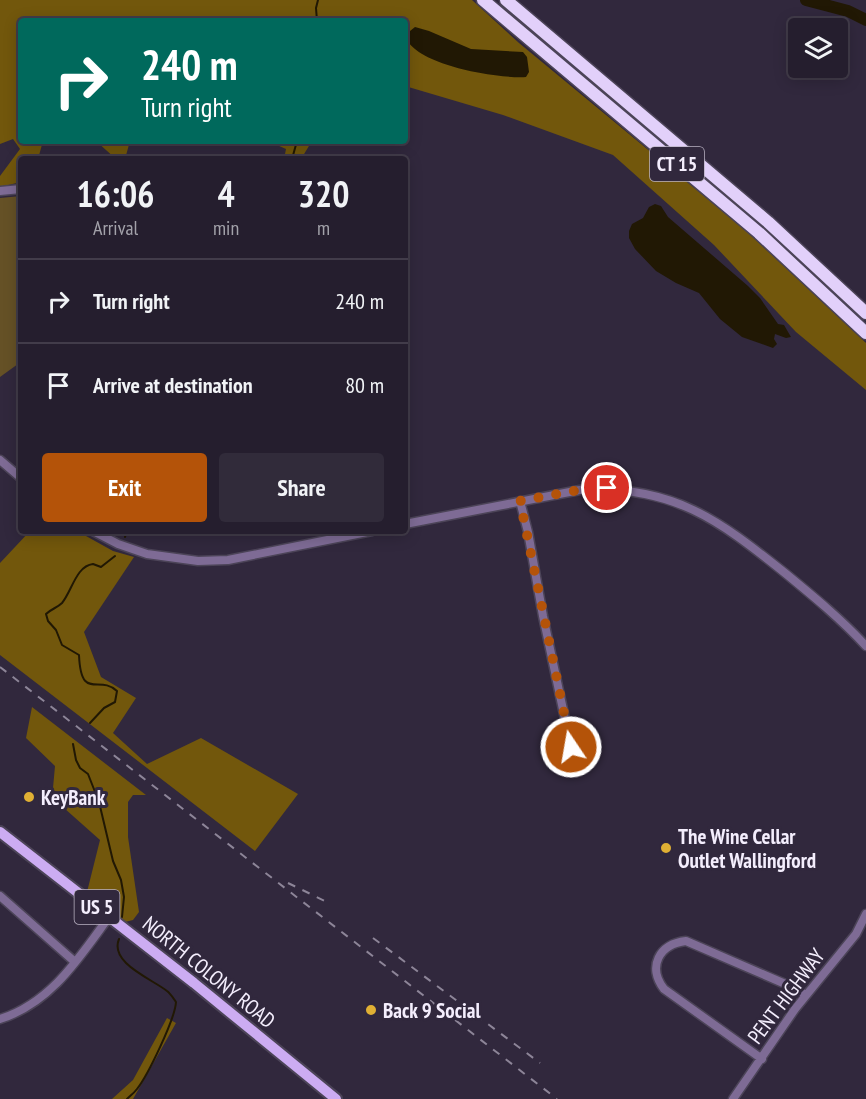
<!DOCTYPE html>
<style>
:root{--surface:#251e2e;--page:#312b3a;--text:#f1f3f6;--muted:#a3a2aa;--line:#423c4a;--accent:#b45309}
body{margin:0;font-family:"PT Sans Narrow",sans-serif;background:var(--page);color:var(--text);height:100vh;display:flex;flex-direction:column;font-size:22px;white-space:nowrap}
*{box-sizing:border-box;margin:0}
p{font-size:20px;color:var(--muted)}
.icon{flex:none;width:33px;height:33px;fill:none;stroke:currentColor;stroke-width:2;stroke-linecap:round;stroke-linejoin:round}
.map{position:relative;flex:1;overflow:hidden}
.details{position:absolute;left:18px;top:156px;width:390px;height:378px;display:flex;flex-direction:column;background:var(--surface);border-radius:6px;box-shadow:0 3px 15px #0003,0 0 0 2px var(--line)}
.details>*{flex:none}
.guide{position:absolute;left:18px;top:18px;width:390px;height:126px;border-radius:6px;box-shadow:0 3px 15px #0003,0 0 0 2px var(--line);background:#00695c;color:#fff;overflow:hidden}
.tools{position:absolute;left:788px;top:18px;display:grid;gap:12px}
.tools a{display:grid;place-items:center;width:60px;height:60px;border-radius:6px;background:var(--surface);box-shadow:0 3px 15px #0003,0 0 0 2px var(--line);font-size:30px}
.pin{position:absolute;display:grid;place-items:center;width:51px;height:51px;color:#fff;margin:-26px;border:3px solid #fff;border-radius:50%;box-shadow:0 2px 6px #0007}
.me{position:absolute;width:66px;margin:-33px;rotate:348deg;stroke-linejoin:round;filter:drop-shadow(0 0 4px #0008)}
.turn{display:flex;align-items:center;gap:21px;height:126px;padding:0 24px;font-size:27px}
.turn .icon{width:78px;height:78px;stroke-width:2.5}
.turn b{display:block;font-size:42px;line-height:51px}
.eta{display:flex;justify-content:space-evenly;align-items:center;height:102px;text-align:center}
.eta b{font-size:36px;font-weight:800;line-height:42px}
.cta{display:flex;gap:12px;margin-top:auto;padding:12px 24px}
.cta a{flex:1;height:69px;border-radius:6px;background:var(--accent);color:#fff;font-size:24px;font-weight:800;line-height:69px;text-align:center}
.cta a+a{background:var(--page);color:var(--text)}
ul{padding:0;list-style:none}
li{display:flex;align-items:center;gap:18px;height:84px;padding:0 24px;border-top:2px solid var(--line)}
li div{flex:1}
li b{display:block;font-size:22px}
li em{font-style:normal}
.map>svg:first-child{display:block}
</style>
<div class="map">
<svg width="866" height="1099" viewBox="0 0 866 1099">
<rect width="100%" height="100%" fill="#31283d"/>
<path fill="#655126" d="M21,196V366L18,364L0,377V198Z"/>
<path fill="#72570c" d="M0,0H472L519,43L745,230L866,343V390L796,332L714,245L613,155L503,115L405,86V21H21V141H43L38,159H21V182L0,187V176L20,149L13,139L0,144Z
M96,141H130L125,159H116Z
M268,141H312L301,159H284L286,149Z
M30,531H77L113,551L134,557L84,632L101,677L136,698L113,733L147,764L201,738L298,794L255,851L0,655V563Z
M32,707L146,795H133L128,802V837L139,912L133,920L125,922L87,892L100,840L64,808L53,788L55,766L26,738Z
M167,1018L176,1023L133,1099H112L133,1080Z"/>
<path fill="#211804" d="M415,27L429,31L471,49L523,52L527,57L529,72L526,77C499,79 412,65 405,35Z
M655,204L661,206L668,217L748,286L760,298L778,324L784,325L791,337L786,338L775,334L774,339L777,344L773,348L742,337L720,319L699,293L676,283L656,271L635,249L629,238V231L632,224L643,218L649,207Z"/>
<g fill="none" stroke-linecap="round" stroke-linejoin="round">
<path stroke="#211804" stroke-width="2" d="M317,21L316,8L318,0
M292,159L297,141
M125,537L127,531
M90,723L104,708L115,702L117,691C99,674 81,702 79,655L62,645L56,630L48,621L46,614C51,609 57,608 62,603C72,591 76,566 93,564L101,567L115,556
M73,744L76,760L80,768L88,774L99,802L113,861L121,880L124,897L122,917
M119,939C109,963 152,979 167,991C171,994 173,998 176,1002C175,1019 148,1075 137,1089C134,1093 130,1096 127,1099"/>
<path stroke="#211804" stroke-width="12" d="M806,0L848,11L866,20"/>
<g stroke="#4c4458" stroke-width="11">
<path id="minor" d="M0,191L21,189
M0,460L21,478
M520,501L528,532L543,616L571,747
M405,524L585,489C676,488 716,518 785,573C813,596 841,619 866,646
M93,531L118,544L147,554L198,561L228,560L372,531
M0,896L75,962
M0,1019C51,1003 79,958 109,917
M762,1059L664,989C647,967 659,944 686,941L790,986L806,995
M733,1099L795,1009L856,934L866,914"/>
</g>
<g stroke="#4c4458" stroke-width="14">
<path id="major" d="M0,832L194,983L336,1099"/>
</g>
<g stroke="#4c4458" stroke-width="15">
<path id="highway" d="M483,0L759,233L866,333
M506,0L768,222L866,313"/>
</g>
<use href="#minor" stroke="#7e6b95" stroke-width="8"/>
<use href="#major" stroke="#ccacf2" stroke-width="10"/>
<use href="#highway" stroke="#e2d0fa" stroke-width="12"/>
<path stroke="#8d8598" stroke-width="2" stroke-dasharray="8 8" stroke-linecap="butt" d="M0,667L557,1099
M288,883L329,903
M373,938L540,1063"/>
</g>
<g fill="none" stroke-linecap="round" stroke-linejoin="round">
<path stroke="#b45309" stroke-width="10" stroke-dasharray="0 18" d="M571,747L520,501L585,489L607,488"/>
</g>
<g fill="#e0b034" stroke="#31283d" stroke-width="2">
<circle cx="29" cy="797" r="6"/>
<circle cx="666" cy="848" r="6"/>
<circle cx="371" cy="1010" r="6"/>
</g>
<g text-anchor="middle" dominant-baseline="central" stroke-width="6" stroke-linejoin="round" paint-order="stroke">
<g fill="#31283d" stroke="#bab3c3" stroke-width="1.5">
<rect x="650" y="147" width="54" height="34" rx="4.5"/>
<rect x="74.5" y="890" width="45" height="34" rx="4.5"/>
</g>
<g font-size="20" font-weight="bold" fill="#f4eefd">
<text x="677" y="164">CT 15</text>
<text x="97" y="907">US 5</text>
</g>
<g font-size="21" font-weight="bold" fill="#f4eefd" stroke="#31283d" text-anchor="start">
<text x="41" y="797">KeyBank</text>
<text x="678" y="836">The Wine Cellar<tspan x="678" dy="24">Outlet Wallingford</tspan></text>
<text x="383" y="1010">Back 9 Social</text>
</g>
<g font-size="21" fill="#f4eefd" stroke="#31283d">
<text transform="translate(209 972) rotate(39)">NORTH COLONY ROAD</text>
<text transform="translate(786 996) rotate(-53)">PENT HIGHWAY</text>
</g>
</g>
</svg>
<div class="tools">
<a><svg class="icon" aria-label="layers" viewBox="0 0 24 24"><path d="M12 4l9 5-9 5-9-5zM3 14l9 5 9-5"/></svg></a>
</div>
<div class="pin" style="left:607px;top:488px;background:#d93025"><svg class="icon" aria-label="arrive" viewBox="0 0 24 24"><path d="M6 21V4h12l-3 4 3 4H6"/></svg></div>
<svg class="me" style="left:571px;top:747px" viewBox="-20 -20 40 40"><circle r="17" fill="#b45309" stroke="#fff" stroke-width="3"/><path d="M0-11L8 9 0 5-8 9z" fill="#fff"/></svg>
<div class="guide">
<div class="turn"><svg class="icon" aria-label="right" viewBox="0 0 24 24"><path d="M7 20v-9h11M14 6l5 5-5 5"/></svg><div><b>240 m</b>Turn right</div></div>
</div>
<section class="details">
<div class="eta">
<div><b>16:06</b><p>Arrival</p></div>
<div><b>4</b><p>min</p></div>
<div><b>320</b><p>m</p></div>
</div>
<ul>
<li><svg class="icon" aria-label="right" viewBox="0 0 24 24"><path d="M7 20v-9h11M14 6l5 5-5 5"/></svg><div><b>Turn right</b></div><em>240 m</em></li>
<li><svg class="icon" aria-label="arrive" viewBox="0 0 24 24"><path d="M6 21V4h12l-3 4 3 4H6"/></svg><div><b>Arrive at destination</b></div><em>80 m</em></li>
</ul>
<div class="cta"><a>Exit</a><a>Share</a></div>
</section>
</div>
